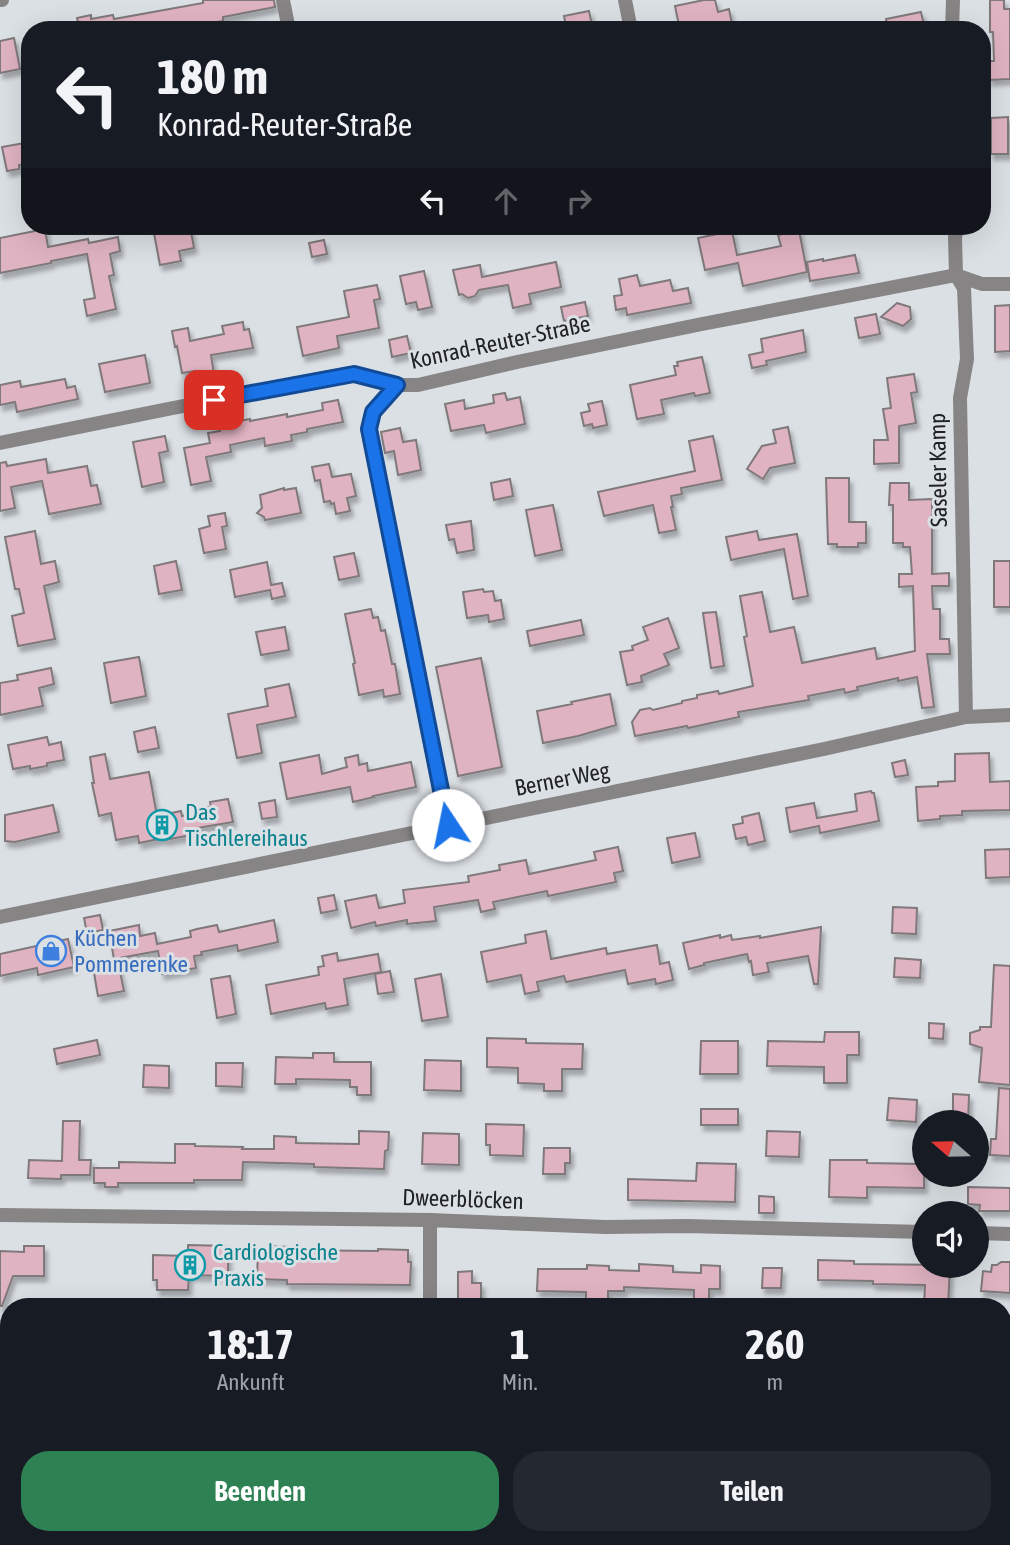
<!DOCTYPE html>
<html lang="de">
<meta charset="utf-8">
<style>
:root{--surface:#171b24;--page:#242831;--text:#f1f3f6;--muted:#9ea1a6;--accent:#2e8153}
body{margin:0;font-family:"Asap Condensed",sans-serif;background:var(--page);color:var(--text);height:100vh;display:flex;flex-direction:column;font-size:26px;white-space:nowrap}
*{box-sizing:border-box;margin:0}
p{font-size:23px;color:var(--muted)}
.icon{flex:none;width:38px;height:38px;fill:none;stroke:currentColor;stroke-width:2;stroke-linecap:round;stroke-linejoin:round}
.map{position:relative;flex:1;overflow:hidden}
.panel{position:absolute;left:0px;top:1298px;width:1012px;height:247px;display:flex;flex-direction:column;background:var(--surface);border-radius:28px 28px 0 0;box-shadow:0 7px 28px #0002}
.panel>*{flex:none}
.guide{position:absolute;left:21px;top:21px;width:970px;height:214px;border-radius:28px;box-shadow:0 7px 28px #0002;background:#171b24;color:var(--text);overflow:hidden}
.needle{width:46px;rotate:290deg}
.buttons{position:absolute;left:912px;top:1110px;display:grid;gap:14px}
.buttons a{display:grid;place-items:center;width:77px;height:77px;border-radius:50%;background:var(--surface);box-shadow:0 7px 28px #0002;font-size:35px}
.pin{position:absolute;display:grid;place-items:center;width:60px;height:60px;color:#fff;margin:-30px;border-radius:14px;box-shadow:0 4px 10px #0006}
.me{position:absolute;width:77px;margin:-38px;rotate:349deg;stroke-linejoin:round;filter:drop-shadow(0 0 5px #0008)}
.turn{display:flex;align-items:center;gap:24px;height:147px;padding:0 21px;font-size:32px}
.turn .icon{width:91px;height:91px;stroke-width:2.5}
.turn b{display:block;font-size:49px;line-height:60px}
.lanes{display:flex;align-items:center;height:66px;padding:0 21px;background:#0003;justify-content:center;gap:35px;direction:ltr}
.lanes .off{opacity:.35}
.eta{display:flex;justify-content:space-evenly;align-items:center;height:119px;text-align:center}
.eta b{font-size:42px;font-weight:700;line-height:49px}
.button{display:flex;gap:14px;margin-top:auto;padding:14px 21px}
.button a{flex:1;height:80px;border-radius:28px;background:var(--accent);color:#fff;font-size:28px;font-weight:700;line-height:80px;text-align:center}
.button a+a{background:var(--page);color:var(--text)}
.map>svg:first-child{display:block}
</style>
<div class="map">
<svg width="1010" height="1545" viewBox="0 0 1010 1545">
<defs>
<filter id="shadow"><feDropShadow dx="3" dy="5.5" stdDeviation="2" flood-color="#0004"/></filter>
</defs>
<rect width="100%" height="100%" fill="#dbe0e5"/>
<path fill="#e0b3c2" stroke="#80797b" stroke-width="2" filter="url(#shadow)" d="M203,0H274L275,7L223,17V21L193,26L194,30H70L69,23L78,22L77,18L91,15V19L113,15L114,19L203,3Z
M704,0H715L718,12L729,9L732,24L704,30H680L675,6Z
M990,0H1004V9H1010V79L989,80L988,61H994L993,32H990Z
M589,11L593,30H567L564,16Z
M921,12L925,30H888L886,19Z
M14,38L20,69L0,73V41Z
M1008,117V154H991V118Z
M30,142V163L19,165V169L7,171L2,147Z
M162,226H190L194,248L179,251L181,261L160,265L153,228Z
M45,229L48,247L88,239L89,243L118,237L120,251L110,254L114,275L109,276L116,309L87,316L84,300L95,298L87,254L51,261V263L0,273V238Z
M799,230L807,272L743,286L738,263L705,270L698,238L732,231L737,255L781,246L778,235Z
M324,240L327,254L312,257L309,243Z
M855,255L859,273L810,281L807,262L823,259V261Z
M556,262L561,287L529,294L531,304L513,308L508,285L479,290L475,296L468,298L462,294L459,295L453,270L480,265L482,277Z
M424,271L432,307L418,310L416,302L406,304L400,276Z
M637,275L640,286L670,280L673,291L688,288L691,303L627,315L626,308L616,310L614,296L622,295L619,279Z
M377,285L380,299L374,300L379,328L337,336L339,348L303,356L297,327L349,317L344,291Z
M585,302L588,316L564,321L561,307Z
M897,303L910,307L911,319L903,326L881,317Z
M1010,305V351L995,352V306Z
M876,314L880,334L859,338L855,318Z
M243,322L244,330L249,329L253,348L211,355L214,374L196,377L195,371L182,373L177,346L175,347L172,331L188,328L190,341L224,334L222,326Z
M803,330L806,352L766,361L767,365L752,368L749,355L763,352L761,339Z
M407,336L411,353L392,357L389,340Z
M145,355L150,383L105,392L99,364Z
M702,357L710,393L695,396L694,393L661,400L664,414L637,419L630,385L676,375L674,366H678L677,362Z
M914,374L917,392L911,393L916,423L899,426V463L874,464V440H888L883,409L891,408L887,378Z
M65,379L67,388L75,386L78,399L17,412L15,402L0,405V385L20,381L21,387Z
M505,393L507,400L520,397L525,424L486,433L484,425L451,431L445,404L464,400L465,409L494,403L493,395Z
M338,400L343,422L307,429V432L291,435L292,441L265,446L264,438L230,445L231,452L206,457L211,481L191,485L184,448L210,443L208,433L220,431L218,425L250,419V421L287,414V417L323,410L322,403Z
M602,401L607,425L593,428L592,424L584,426L581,413L590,411L588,404Z
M788,427L795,463L770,468L763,479L747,469L762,446L776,443L773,430Z
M400,428L403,442L416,440L421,470L398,475L394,451L385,453L381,432Z
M165,436L168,451L159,453L164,482L142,487L133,442Z
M713,436L722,480L681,488L682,494L671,496L673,507H671L676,530L659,533L653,505L604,516L598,492L695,471L689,441Z
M46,459L48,473L87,466L91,486L97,485L101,504L49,514L42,481L11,487L15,508L0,511V463L6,462L7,466Z
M329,464L332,477L351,474L356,496L347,498L350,511L336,514L334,503L331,504L330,501L324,502L320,480L315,481L312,467Z
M826,478H849V522H866V543H858V547H837V544H828Z
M510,479L513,496L494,500L491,483Z
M890,483H909V500L932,499V574L949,573V586H932L933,609H940V639H949L950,654H927L934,707L922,708L917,677L898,681V678L857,687L858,690L845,693L844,689L808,696L809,700L738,712L739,717L688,728L687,726L635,736L632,722L640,710L650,708L653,710L682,703V701L697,698V695L718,691L719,694L753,686L744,637L747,636L740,596L762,592L770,632L794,627L802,663L875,648L877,659L915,651L913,586L899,587V574H912L910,547H903V543H893V505H889Z
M284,488V490L296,488L301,513L265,520L264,517L257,513L262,508L260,495Z
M553,505L562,550L535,556L526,510Z
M225,513L227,526L222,527L226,549L204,553L199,529L210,526L208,516Z
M471,521L474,550L457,553L454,539L449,540L446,525Z
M35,531L41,564L55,561L59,582L44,586L55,639L18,646L12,616L24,613L19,589H15L5,537Z
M757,531L759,540L797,534L808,596L793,599L784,549L731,560L726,537Z
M354,553L359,576L339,580L334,557Z
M176,561L182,590L159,594L154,566Z
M994,561H1010V607H994Z
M267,562L271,585L282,583L285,596L272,599L270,590L235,597L230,570Z
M483,589L484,592L493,591L495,601L501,600L504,619L489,622L488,615L467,618L463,592Z
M371,609L373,618L378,617L381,631L385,630L392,664H395L400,694L384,697L383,690L359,695L353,664L355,663L345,614Z
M716,612L724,666L711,668L703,613Z
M668,618L679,648L664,654L669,665L641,676L642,682L627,685L620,652L633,650L632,646L648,640L643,627Z
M581,620L584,635L530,646L527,631Z
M285,627L289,650L261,655L256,632Z
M139,657L146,696L111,703L104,663Z
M481,658L502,767L458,776L436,667Z
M51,668L54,684L39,688L43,706L0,715V683L18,680L17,675Z
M289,684L296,717L257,725L262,753L237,758L228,714L268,706L265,689Z
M610,694L616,725L578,736L543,743L537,711L572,704L571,702Z
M155,727L159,748L138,752L134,732Z
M47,737L49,745L61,742L64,760L47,763V766L30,769V766L13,769L8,745Z
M989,753L990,782L1010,781V810L962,811V815L940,816V819L918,821L916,787L938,786V782L955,781V754Z
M105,754L110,779L149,772L157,816L181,811L182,816L209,810L208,807H211L210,802L228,799L233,822L185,830L186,836L165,840L164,838L139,843L138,836L116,840L111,813L99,816L92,783H94L90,757Z
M319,755L322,774L347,767L345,758L358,755L359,765L367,763L368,771L411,762L416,787L373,796L374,797L353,802L350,787L287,799L280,763Z
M905,760L908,775L895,777L892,763Z
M871,791L872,793H874L879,821L820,833L819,826L790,832L786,808L814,803L817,818L857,811L855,794Z
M275,800L277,817L262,819L259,803Z
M53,805L59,832L15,842L5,841V815Z
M759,813L765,841L748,845L746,837L736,839L733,825L743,823L742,817Z
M695,833L700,857L672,863L667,838Z
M618,847L623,871L614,873L616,882L548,896L547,891L493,902L495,909L481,912L478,900L434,907L436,921L407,924V920L376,926L375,922L351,928L345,901L376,895L379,908L405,903L403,890L469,882L468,876L500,870L499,865L526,860L529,874L596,860L594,852Z
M1010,849V877L986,878L985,850Z
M334,895L337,910L321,913L318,898Z
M893,907L917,908L916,934L892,933Z
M100,915L103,930L87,933L84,918Z
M274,920L278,942L238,951L237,945L201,952L202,955L194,956L196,968L162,974L158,951L114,959L109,931L139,925L140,936L155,933L157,944L191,937L190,931L197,929L217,925L219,932Z
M821,927L818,984H814L808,956L767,963L769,972L753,975L751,961L749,962L747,954L704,963V965L689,969L683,943L720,935V938L731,935L732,940L760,936V938Z
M546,931L551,959L606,948L607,954L657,945L660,964L669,962L673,980L656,984L655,979L628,984L625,970L566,982L564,976L537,982L539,991L525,994L521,975L487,982L481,952L526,943L525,935Z
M68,939L74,967L38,975L37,968L0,976V954Z
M337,953L338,961L378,954L381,972L344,979L348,1005L326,1009L325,1003L271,1014L266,985L319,975L318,967L324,966L322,956Z
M895,958L921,960L920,978L894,977Z
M118,962L124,991L98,996L93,967Z
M994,965L1010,966V1085L979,1082L982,1048L970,1044V1033L980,1030V1027H991Z
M390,971L394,992L378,994L375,974Z
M441,974L448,1017L422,1021L415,979Z
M230,976L236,1014L217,1018L211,979Z
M929,1023L944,1024L943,1039L929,1038Z
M825,1032H859V1055H847V1083H824V1067L767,1066L768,1041L824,1042Z
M487,1038L526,1039V1043L583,1044L582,1069H562V1091H544V1084L518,1083V1068L487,1067Z
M97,1040L100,1055L57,1064L54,1049Z
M701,1041H738V1074H700Z
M313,1053H334V1062H371V1095H357V1087H350V1080L296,1079V1084H275L276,1057L313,1058Z
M425,1060L461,1061V1091L424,1090Z
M216,1063H243L242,1087L216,1086Z
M144,1065L169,1066V1088L143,1087Z
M999,1088L1010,1089V1156L990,1155L991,1139H996Z
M953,1094L969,1095L968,1122H953Z
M889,1098L917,1100L916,1122L887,1120Z
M701,1109H738V1125H701Z
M63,1121H80L79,1160H91L90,1175H61V1179L28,1178L29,1160L62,1161Z
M486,1124L524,1125L523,1156L490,1155V1145H486Z
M359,1131L389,1132L388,1150L385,1151L384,1169L314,1167V1164L243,1162L242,1180H194V1183H118V1187H105V1183H94V1168H119V1162L175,1163V1144H195V1146L243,1147L242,1149H274V1136L296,1137V1143L359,1144Z
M767,1131L800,1132L799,1157L766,1156Z
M423,1133L459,1134V1165L422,1164Z
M544,1148H570V1163H565V1174H543Z
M830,1160H867V1163L924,1164V1188L867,1187V1198L829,1197Z
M697,1163L736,1164L735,1202L628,1200V1179L696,1181Z
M968,1187L1010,1188V1211H979L980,1205L968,1204Z
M759,1196L774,1197V1213H759Z
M188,1245L228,1246V1276L189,1275L188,1290H157V1280H153V1255L188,1256Z
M24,1246H44V1276H13L2,1306H0V1251L24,1252Z
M269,1246L288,1247V1250L378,1251V1249L408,1250V1262H411L410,1285L287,1284V1280L257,1279L258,1248H269Z
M818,1260L854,1261V1264L950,1265L948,1307H924L925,1285L873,1284V1281L818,1280Z
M1001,1262H1010V1293L981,1291L983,1271L991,1272L992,1265H997Z
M639,1264L673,1266V1272L701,1273V1265L720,1266V1289H709V1307H694V1290L624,1287V1291H608V1303H586V1292L537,1291L538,1269H587V1265L609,1266V1270L639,1271Z
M763,1268H782L781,1288H762Z
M472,1271V1283H481V1299H458V1272Z"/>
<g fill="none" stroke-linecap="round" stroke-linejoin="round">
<path stroke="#878485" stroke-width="14" d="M0,0H2
M283,0L289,30
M625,0L631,30
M952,30L953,0
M958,226L955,237L956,275L964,288L967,359L960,398L966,717
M397,385L373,412L369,429L448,826
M0,443L173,408L353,374L397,385H418L517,362L702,324L956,275L982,284H1010
M0,1215L430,1220L605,1227L687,1226L924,1232
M430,1220V1307
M976,1233L1010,1234
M432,1536V1545"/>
<path stroke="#878485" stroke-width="14" d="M0,917L824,749L966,717L1010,715"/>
</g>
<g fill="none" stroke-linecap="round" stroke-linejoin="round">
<g stroke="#114b97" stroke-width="18">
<path id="route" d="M214,400L354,374L397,385L373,412L369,429L448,825"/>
</g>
<use href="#route" stroke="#1a73e8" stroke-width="12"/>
</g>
<defs>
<g id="building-ring" transform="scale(1.575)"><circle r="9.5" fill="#dbe0e5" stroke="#0f9aa8" stroke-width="1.5"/><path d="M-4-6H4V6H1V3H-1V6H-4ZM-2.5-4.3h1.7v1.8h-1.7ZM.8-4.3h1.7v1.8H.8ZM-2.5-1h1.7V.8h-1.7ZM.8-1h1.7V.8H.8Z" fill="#0f9aa8"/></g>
<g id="shop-ring" transform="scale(1.575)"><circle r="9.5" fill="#dbe0e5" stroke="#3f7fe0" stroke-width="1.5"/><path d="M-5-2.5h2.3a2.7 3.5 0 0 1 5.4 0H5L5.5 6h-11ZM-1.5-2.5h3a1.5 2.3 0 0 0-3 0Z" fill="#3f7fe0"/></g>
</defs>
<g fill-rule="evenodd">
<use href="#building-ring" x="162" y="825"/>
<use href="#shop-ring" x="51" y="951"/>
<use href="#building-ring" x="190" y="1265"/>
</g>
<g text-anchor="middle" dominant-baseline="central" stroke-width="6" stroke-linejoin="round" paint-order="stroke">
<g font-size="23" fill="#202224" stroke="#dbe0e5">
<text transform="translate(500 342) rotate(-12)">Konrad-Reuter-Straße</text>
<text transform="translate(938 470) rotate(-91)">Saseler Kamp</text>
<text transform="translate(562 779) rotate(-11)">Berner Weg</text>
<text transform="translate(463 1199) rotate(2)">Dweerblöcken</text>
</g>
<g font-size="23" fill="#0d838f" stroke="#dbe0e5" text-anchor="start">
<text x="185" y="812">Das<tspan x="185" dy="26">Tischlereihaus</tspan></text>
<text x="213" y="1252">Cardiologische<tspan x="213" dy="26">Praxis</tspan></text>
</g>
<g font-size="23" fill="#366cbe" stroke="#dbe0e5" text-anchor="start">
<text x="74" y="938">Küchen<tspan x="74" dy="26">Pommerenke</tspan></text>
</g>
</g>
</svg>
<div class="buttons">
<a><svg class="needle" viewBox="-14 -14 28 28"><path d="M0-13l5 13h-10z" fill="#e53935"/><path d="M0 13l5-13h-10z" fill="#9ea1a6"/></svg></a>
<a><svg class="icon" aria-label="sound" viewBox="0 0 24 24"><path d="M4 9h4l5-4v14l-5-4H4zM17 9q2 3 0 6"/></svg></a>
</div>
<div class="pin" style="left:214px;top:400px;background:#d93025"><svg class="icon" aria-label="arrive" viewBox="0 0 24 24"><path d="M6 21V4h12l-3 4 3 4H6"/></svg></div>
<svg class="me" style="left:448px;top:825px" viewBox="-20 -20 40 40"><circle r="19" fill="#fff"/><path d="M0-13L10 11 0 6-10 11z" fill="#1a73e8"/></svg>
<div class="guide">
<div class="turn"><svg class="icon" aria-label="left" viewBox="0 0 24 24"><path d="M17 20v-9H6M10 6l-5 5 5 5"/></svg><div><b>180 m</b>Konrad-Reuter-Straße</div></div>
<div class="lanes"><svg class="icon" aria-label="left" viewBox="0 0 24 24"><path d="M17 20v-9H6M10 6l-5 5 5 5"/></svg><svg class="icon off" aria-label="ahead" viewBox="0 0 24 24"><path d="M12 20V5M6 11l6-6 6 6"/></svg><svg class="icon off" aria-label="right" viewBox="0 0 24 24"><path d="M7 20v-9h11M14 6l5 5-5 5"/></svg></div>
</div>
<section class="panel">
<div class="eta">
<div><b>18:17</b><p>Ankunft</p></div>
<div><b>1</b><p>Min.</p></div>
<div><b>260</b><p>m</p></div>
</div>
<div class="button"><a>Beenden</a><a>Teilen</a></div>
</section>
</div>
